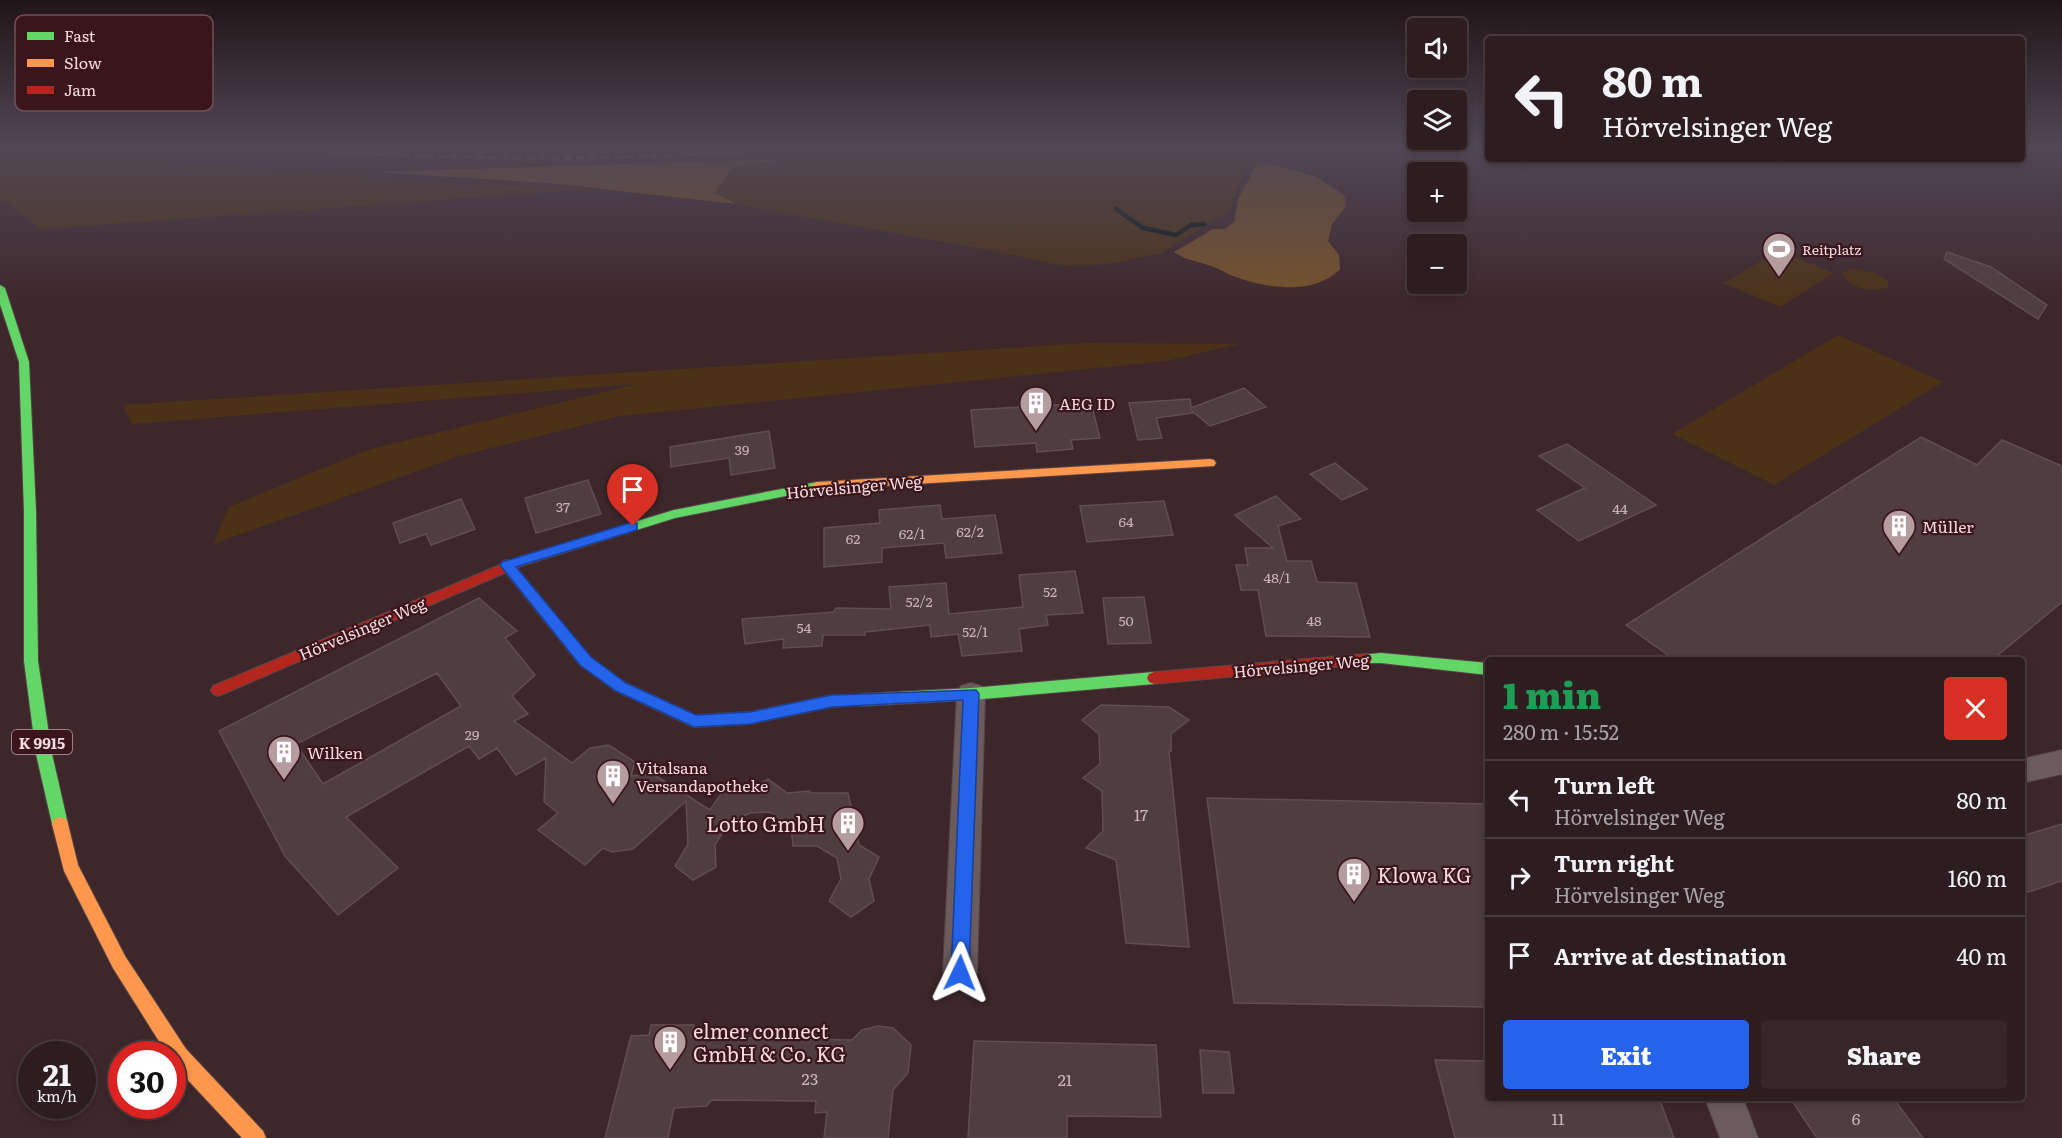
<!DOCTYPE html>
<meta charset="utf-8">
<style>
:root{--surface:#2e1d20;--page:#362629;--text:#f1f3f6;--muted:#a7a2a5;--line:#493b3e;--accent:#2563eb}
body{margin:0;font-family:Literata,serif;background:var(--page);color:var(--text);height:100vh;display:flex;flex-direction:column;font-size:22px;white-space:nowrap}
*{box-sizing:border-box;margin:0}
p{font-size:20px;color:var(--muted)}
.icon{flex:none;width:33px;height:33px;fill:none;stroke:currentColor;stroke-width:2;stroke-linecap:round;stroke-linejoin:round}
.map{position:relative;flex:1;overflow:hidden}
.panel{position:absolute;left:1485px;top:657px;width:540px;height:444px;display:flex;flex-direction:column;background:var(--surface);border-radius:6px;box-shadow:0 3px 9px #0003,0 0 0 2px var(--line)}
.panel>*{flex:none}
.banner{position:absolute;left:1485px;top:36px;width:540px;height:126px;border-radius:6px;box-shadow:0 3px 9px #0003,0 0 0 2px var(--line);background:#2e1d20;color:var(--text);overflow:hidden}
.buttons{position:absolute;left:1407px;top:18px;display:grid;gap:12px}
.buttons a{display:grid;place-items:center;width:60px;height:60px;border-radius:6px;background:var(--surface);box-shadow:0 3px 9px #0003,0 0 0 2px var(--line);font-size:30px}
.speed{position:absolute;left:18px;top:1041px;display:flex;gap:12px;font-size:30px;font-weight:700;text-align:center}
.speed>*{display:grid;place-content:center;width:78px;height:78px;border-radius:50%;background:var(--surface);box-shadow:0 3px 9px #0003,0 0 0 2px var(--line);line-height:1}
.speed small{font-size:15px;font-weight:400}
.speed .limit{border:9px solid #d22;background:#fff;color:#111}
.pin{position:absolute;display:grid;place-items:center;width:51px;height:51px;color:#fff;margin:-62px -26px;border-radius:50% 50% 50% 0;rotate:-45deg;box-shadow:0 0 6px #0007}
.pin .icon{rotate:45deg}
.me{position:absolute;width:66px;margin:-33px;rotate:2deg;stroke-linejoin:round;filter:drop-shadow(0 0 4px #0008)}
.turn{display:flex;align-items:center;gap:21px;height:126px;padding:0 18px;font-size:27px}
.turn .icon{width:78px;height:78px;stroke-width:2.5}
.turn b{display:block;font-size:42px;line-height:51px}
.round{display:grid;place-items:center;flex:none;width:63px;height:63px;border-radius:6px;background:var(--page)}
.headline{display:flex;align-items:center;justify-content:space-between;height:102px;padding:0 18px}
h1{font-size:36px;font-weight:800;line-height:45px;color:#1e9e55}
.primary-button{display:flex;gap:12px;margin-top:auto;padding:12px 18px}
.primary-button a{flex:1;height:69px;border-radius:6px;background:var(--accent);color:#fff;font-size:24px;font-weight:800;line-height:69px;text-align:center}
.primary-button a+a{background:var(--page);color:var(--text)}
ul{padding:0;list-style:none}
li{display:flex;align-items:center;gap:18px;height:78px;padding:0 18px;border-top:2px solid var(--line)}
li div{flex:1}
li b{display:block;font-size:22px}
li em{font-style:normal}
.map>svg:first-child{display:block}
</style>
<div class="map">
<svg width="2062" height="1138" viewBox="0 0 2062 1138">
<rect width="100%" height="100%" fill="#3d272b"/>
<path fill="#4b3217" d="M0,146L435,183L592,189L41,229L0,198Z
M873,146H1261L1242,178L1228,212L1162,253L1108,264L1063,266L999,252L736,204L715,194L731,168Z
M1779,251L1834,273L1780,307L1723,283Z
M1850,269L1873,272L1888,281V287C1874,294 1852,288 1843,276L1842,273Z
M1838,335L1943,382L1774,485L1672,434Z
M1088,343L1239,344L1166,361L620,416L459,456L213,544L229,507L367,450L637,384L132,424L123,405Z"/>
<path fill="#765229" d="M783,159L731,168L715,193L736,204L549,183L374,172Z
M1258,161L1315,176L1344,195L1346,206L1332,224L1328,241L1339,255L1340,269C1315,296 1264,288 1233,276C1225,273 1217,267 1208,265C1194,260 1187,261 1174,252L1213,229H1225L1234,222L1238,199Z"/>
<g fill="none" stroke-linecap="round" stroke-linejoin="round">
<path stroke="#091919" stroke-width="4.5" d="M1116,209L1143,228L1176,235L1191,225L1205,224"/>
</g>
<path fill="#503d40" stroke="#624e51" stroke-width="1.5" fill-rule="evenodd" d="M1947,252L1991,267L2047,305L2038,319L1944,259Z
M1244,388L1266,407L1210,426L1192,411V413L1156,418L1162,438L1138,440L1129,403L1190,399L1191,408Z
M1091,403L1100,438L1071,440L1073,449L1037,452L1036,443L975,447L971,410Z
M769,431L775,468L731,475L729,458L671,467L670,447Z
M1921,437L1977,465L2002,440L2062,466V602L1992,660H1675L1626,625Z
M1567,444L1601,467L1656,505L1579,541L1537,510L1585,488L1539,456Z
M1335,463L1367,489L1342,500L1310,474Z
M588,480L601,514L536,533L525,498Z
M1276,496L1301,519L1278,526L1287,561H1311L1317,582L1356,583L1370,637L1266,636L1258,590H1241L1236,565H1248L1245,548H1273L1235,515Z
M461,499L475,529L431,545L426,534L400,543L393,523Z
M1164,501L1173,535L1087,542L1080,506Z
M940,505L942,519L995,515L1002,553L946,558L944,543L882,548V562L824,567V528L880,523L879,510Z
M1075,571L1083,613L1046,615L1048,625L1019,629L1022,651L962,656L958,634L931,637L930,625L865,632V635H823L822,646L783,648L784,639L745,644L742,619L834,612L836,608L891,609L889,587L946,583L949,614L1023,607L1019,575Z
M1144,597L1151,643L1108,644L1103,598Z
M479,598L517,631L505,638L535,675L512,696L528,714L514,721L572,763L590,748L609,745L635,762L631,776L653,774L710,810L723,791L747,792L768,779L787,793L810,791V793H848L859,845L879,857L869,879L874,901L851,917L829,901L841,879L837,858L817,846H793L791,826L770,812L750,813L728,823L715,845L716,867L693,880L675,866L688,844L686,801L633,849L612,852L603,848L585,865L538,830L558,813L544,802L546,758L516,775L497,748L479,759L469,746L346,817L398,868L338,915L285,856L219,731ZM437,673L461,706L323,784L296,744Z
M1101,705L1169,707L1189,720L1171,734V751L1169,752L1189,947L1126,943L1116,860L1086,848L1103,831L1102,791L1083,778L1100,764L1099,734L1082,720Z
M1207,798L1488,804V1007L1234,1003Z
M2062,824V881L2022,894V836Z
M651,1025H694L691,1037L852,1040L862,1030L878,1026L893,1028L911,1045L908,1073L893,1090L888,1138H824L827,1112L815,1113L816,1101L711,1100L707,1106L674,1108L668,1138H605L631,1036L649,1035Z
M974,1041L1156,1045L1161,1117L1067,1116V1138H968Z
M1200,1050L1229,1052L1234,1093H1203Z
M1435,1060L1488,1061V1098H1659L1674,1138H1455Z
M1790,1098H1893L1923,1138H1817Z"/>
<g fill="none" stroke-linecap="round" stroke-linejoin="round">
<g stroke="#584548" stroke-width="2">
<path id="street" d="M971,683L981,686L985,694L977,973L972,985L960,989L948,985L943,973L957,694L961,686Z
M2062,750V774L2022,783V759Z
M1705,1098H1743L1758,1138H1720Z"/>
</g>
<g stroke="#584548" stroke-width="2">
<path id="fast" d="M0,285L5,288L29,362L36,511L38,661L52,754L68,824L66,829L60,831L54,829L52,824L36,754L24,661V511L19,362L0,304Z
M817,482L823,486L821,489L675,518L521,566L514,561L516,558L674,510Z
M1381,653L1488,663V675L1381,663H1360L1358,659L1360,655Z
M1154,672L1159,674L1161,678L1159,682L1154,684L971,700L860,706L855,704L852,700L855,696L860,694L971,688Z"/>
</g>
<g stroke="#584548" stroke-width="2">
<path id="slow" d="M1210,459L1214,460L1216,463L1214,466L817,490L811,486L817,482Z
M507,560L512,562L590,657L626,683L695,715L750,712L832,695L865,696L868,700L865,704L832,707L750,724L694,727L689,725L616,691L580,665L502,568L500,565L502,562Z
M60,817L66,819L68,824L78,865L125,956L186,1049L263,1131L266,1138H242L172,1063V1054H167L113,968L64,871L52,824L54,819Z"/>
</g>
<g stroke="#584548" stroke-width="2">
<path id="jam" d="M521,556L528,561L526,564L223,694L218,696L213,694L211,690L213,686Z
M1365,654L1370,655L1372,659L1370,663L1365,664L1154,684L1149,682L1147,678L1149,674L1154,672Z"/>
</g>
<use href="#street" fill="#6b5b5d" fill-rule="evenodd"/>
<use href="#fast" fill="#63d668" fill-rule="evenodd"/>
<use href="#slow" fill="#ff974d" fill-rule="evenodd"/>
<use href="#jam" fill="#b3261e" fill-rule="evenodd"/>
<path stroke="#746567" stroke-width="3" stroke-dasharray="8 4.5" stroke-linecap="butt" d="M239,146C430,160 618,164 809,146"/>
</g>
<linearGradient id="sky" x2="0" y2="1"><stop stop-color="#221518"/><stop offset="0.48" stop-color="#514755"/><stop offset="1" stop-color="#514755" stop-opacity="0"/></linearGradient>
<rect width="2062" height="305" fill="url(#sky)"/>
<path fill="#2563eb" stroke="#184099" stroke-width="1.5" d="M633,522L637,523V530L516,567L591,657L626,683L696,715L750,712L832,695L976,690L979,694L969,973L966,979L960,982L953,979L951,973L963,700L832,707L750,724L694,727L616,691L580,665L500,565L502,562Z"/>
<defs>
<g id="stadium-pin" transform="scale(1.725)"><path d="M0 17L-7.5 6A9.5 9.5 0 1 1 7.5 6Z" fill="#b59c9f" stroke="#3a151c"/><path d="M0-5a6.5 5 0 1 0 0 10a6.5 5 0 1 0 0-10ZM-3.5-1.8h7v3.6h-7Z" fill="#fff"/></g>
<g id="building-pin" transform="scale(1.725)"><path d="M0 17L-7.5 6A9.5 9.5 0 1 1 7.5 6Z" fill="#b59c9f" stroke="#3a151c"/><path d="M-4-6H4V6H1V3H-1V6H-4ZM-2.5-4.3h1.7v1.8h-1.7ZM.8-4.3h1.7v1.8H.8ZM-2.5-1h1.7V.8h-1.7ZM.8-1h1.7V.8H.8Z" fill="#fff"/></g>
</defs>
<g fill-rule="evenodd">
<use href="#stadium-pin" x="1779" y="249"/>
<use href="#building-pin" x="1036" y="403"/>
<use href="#building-pin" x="1899" y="526"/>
<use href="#building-pin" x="284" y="752"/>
<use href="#building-pin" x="613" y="776"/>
<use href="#building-pin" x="848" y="823"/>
<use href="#building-pin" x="1354" y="874"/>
<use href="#building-pin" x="670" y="1042"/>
</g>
<g text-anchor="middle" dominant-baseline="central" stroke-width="4.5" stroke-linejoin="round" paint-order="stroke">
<g font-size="14" fill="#f5dbde" stroke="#3a151c" text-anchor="start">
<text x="1802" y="249">Reitplatz</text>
</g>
<g font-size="14" fill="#ccb4b6">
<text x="742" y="449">39</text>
<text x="563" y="506">37</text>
<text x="1620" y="508">44</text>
<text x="1126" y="521">64</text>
<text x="970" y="531">62/2</text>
<text x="912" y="533">62/1</text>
<text x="853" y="538">62</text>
<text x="1277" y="577">48/1</text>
<text x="1050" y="591">52</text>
<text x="919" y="601">52/2</text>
<text x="1126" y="620">50</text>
<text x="1314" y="620">48</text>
<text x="804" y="627">54</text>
<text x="975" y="631">52/1</text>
<text x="472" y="734">29</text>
</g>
<rect fill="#3a151c" stroke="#bda0a4" stroke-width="1.5" x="12" y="730" width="60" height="24" rx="4.5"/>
<g font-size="15" font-weight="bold" fill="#f5dbde">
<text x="42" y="742">K 9915</text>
</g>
<g font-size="16" fill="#f5dbde" stroke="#3a151c" text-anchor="start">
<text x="1059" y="403">AEG ID</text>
<text x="1922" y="526">Müller</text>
<text x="307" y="752">Wilken</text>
<text x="636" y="767">Vitalsana<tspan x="636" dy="18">Versandapotheke</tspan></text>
</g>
<g font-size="16" fill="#f5dbde" stroke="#3a151c">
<text transform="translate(854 486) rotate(-5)">Hörvelsinger Weg</text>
<text transform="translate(362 628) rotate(-23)">Hörvelsinger Weg</text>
<text transform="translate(1301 665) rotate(-5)">Hörvelsinger Weg</text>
</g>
<g font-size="16" fill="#ccb4b6">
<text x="1141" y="814">17</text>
<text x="810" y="1078">23</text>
<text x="1065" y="1079">21</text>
<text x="1558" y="1118">11</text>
<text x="1856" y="1118">6</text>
</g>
<g font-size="20" fill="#f5dbde" stroke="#3a151c" text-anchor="start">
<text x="825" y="823" text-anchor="end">Lotto GmbH</text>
<text x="1377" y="874">Klowa KG</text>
<text x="693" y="1030">elmer connect<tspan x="693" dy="23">GmbH &amp; Co. KG</tspan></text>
</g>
</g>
<rect x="15" y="15" width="198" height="96" rx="9" fill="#3a151c" stroke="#725056" stroke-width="1.5"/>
<rect x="27" y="32" width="27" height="8" fill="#63d668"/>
<rect x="27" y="59" width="27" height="8" fill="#ff974d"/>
<rect x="27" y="86" width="27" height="8" fill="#b3261e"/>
<g font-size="16" fill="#f5dbde">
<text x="64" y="42">Fast</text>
<text x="64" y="69">Slow</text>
<text x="64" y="96">Jam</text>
</g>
</svg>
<div class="buttons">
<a><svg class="icon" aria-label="sound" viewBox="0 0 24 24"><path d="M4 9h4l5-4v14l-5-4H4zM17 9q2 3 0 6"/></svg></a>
<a><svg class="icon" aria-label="layers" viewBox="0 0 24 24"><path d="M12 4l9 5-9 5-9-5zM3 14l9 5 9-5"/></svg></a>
<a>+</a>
<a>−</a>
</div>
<div class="speed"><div>21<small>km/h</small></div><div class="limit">30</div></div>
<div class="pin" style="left:633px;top:526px;background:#d93025"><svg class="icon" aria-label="arrive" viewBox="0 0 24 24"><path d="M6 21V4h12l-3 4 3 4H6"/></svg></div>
<svg class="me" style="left:960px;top:973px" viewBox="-20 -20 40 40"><path d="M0-17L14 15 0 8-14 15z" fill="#2563eb" stroke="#fff" stroke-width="4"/></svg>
<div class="banner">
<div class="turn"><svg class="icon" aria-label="left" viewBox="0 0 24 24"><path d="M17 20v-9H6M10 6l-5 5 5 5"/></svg><div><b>80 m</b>Hörvelsinger Weg</div></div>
</div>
<section class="panel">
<div class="headline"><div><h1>1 min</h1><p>280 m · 15:52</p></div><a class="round" style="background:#d93025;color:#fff"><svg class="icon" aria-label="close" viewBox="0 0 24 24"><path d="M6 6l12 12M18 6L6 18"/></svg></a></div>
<ul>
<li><svg class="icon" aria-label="left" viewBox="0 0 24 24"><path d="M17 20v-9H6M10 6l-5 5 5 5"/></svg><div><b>Turn left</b><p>Hörvelsinger Weg</p></div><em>80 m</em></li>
<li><svg class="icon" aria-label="right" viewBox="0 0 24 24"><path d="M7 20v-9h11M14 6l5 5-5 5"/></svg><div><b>Turn right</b><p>Hörvelsinger Weg</p></div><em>160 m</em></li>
<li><svg class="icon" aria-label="arrive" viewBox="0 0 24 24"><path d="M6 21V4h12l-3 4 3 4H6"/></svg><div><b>Arrive at destination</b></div><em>40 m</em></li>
</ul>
<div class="primary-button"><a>Exit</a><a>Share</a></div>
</section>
</div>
